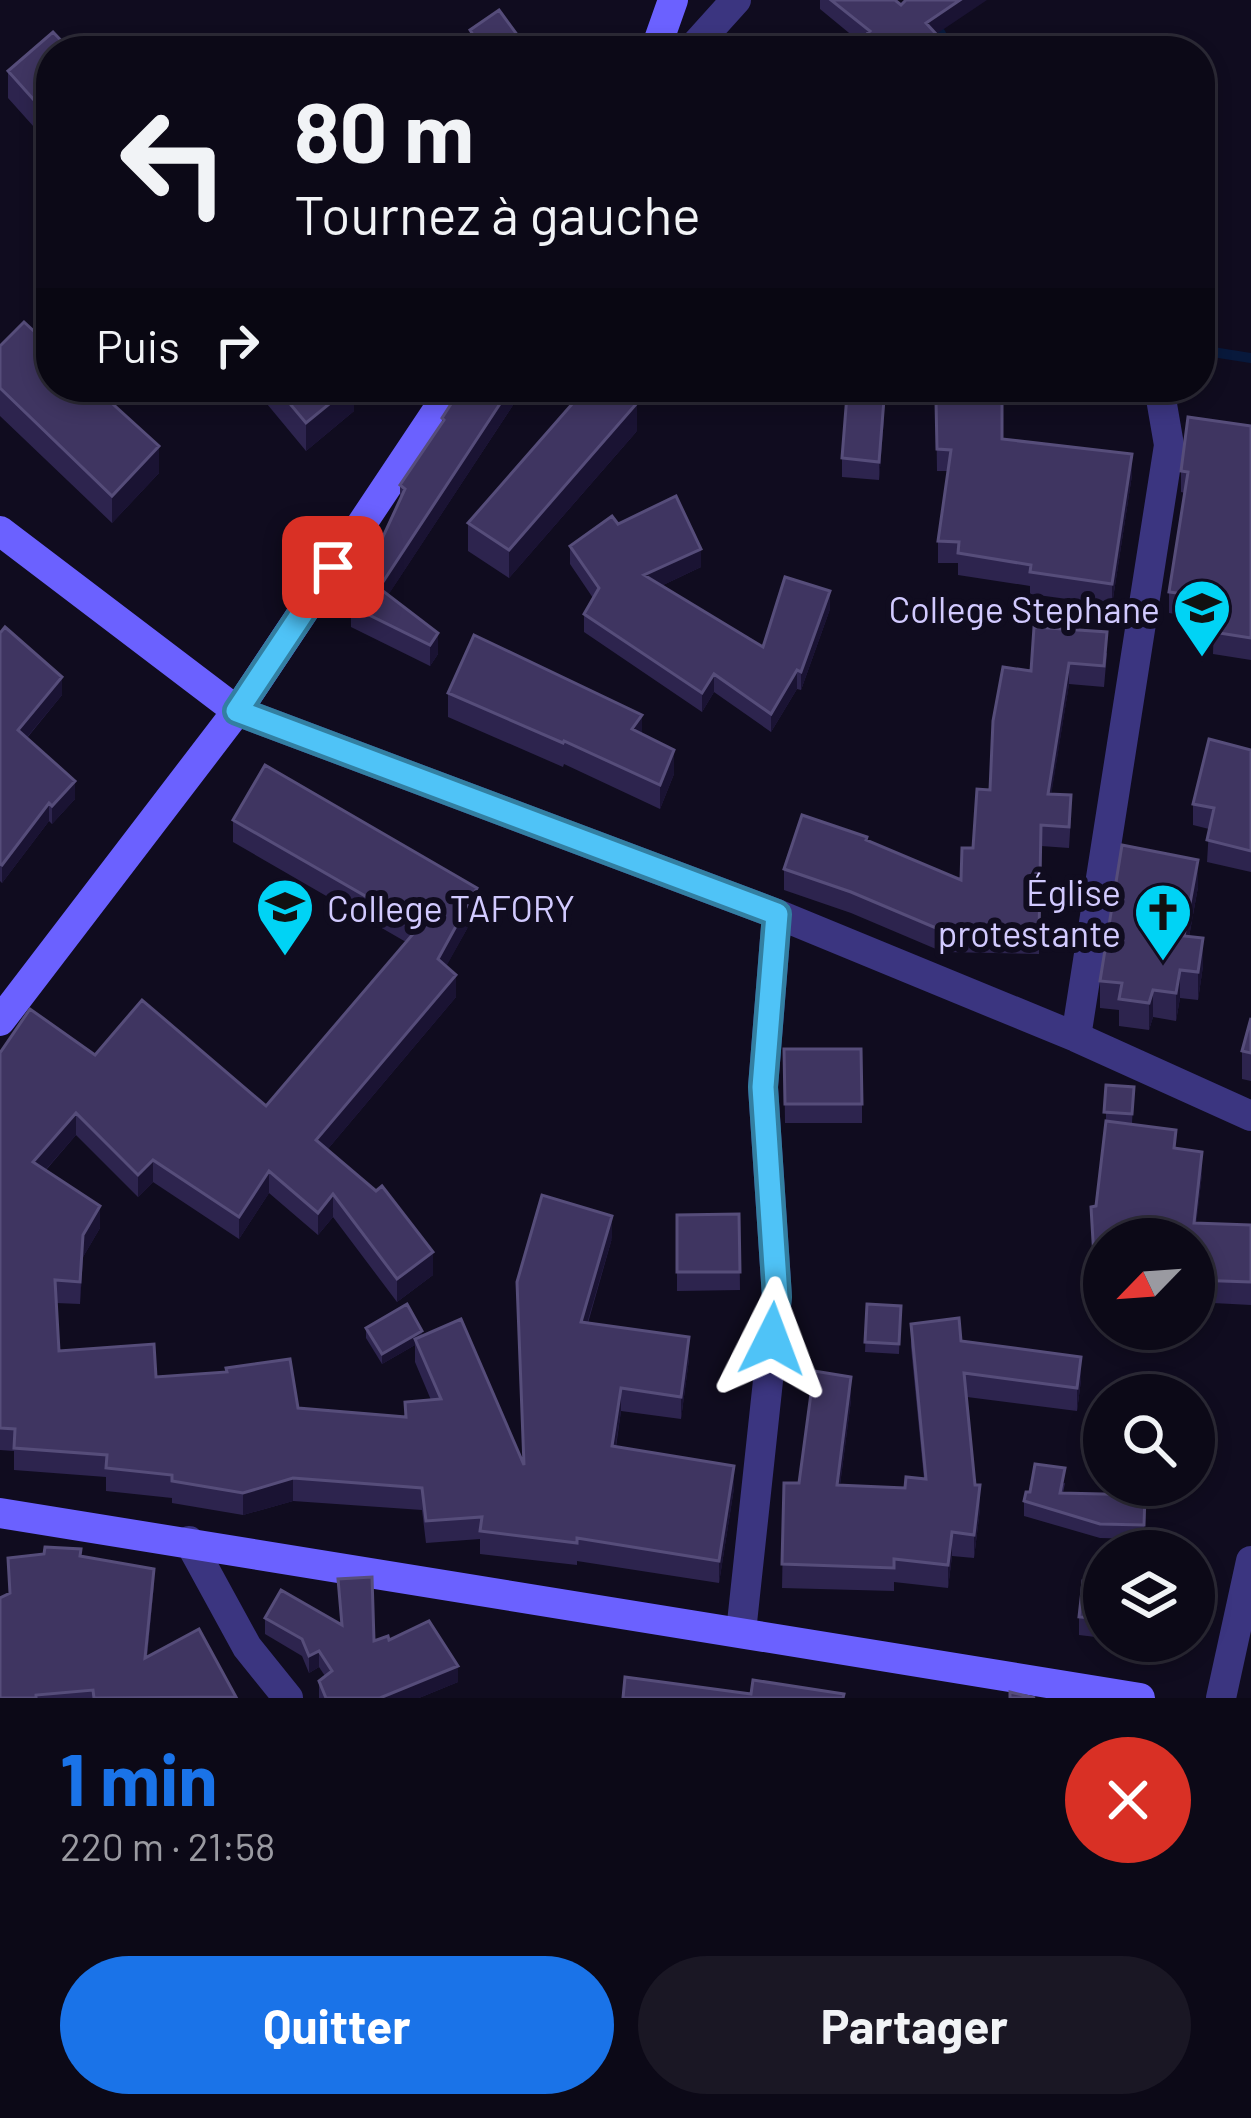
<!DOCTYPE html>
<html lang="fr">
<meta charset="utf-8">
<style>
:root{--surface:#0c0917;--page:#1a1724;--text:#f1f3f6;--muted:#9a9aa1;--line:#2c2a36;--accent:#1a73e8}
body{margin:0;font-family:Barlow,sans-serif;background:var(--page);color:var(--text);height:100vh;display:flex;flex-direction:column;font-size:45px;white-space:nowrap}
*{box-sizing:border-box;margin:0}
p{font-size:39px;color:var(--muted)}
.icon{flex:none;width:66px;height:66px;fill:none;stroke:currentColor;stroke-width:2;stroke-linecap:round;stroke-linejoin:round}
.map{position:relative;height:1698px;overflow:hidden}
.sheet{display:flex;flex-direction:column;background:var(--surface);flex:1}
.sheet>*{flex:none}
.banner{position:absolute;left:36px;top:36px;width:1179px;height:366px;border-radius:48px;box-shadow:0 6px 18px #0003,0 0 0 3px var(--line);background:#0c0917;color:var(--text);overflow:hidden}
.needle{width:78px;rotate:245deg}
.buttons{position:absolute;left:1083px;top:1218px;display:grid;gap:24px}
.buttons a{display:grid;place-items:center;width:132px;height:132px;border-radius:50%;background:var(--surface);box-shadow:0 6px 18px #0003,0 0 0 3px var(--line);font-size:60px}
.pin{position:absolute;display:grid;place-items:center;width:102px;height:102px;color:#fff;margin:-51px;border-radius:24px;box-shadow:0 6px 18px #0006}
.me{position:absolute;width:132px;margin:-66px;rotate:3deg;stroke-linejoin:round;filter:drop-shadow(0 0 9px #0008)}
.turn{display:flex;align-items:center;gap:42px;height:252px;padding:0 60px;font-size:54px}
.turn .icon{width:156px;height:156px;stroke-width:2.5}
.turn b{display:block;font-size:84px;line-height:102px}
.then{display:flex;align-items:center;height:114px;padding:0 60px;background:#0003;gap:24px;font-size:45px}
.round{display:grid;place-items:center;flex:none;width:126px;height:126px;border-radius:63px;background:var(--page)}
.head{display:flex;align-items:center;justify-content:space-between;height:204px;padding:0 60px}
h1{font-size:72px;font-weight:700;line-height:90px;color:var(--accent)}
.action{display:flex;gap:24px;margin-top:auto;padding:24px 60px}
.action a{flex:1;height:138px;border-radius:72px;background:var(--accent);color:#fff;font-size:48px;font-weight:700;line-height:138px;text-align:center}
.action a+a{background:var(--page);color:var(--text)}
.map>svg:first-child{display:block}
</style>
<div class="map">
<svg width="1251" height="1698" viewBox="0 0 1251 1698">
<rect width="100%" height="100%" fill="#100c1f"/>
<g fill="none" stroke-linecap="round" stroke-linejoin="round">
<path stroke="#08193c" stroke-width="10" d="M921,0L951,51
M1200,350L1251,358"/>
<path stroke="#3b3580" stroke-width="30" d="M690,51L736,0
M237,711L777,914L1076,1037L1251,1116
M1076,1037L1169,445L1159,387
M189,1541L247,1647L288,1698
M741,1632L777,1297L763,1087L777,914
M1221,1698L1251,1561"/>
<path stroke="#6b61ff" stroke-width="30" d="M655,51L673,0
M0,531L237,711
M0,1021L237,711L453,387
M0,1513L1140,1698"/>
</g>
<path fill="#2d244e" d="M820,0H895L936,34L949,51H860V42L820,9Z
M470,30L529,51H471Z
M51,51V146L8,98V71Z
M0,346L159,473L112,523L0,416Z
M253,387H354V411L306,451Z
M525,387L388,595L438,654L430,666L351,627V606L400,500V485L442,423V418Z
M936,401L1002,439L1132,475L1112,605L1030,594V586L958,575V563H938V541L948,471H937Z
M884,418L879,480L842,477V458Z
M1251,426V660L1213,654L1214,620L1169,613V592L1185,493L1181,492V471Z
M637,431L509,578L468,551V523Z
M618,524L701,567L661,586L763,647L830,609L801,690L797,689L771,732L714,692L702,712L584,632V614L593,598L570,564V546Z
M0,633L62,695L27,738L75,799L52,824L49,821L2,883L0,881Z
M1107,653L1104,687L1069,684L1051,794L1071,816L1069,848L1041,846L1039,954L943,952L851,913L784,890V869L867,840L961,880L973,848L990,790L1031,671Z
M448,693L642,734L674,774L660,809L564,764L563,767L448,717Z
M1251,750V872L1207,862L1209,829L1193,825V804Z
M233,820L477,911L446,966L456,997L327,1150L433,1275L397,1302L333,1217L318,1235L269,1193L239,1239L153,1182L138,1197L76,1135L46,1170L100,1228L83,1257L80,1304L56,1303L59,1351L156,1377L298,1408L405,1417V1402L431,1400L415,1362V1345L382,1364L366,1338V1328L422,1336L523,1463L612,1238L588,1323L689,1359L681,1419L621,1411L616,1447L734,1488L719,1583L577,1561V1565L480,1554V1539L426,1543L422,1510L293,1501L243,1515L172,1503V1498L106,1491V1477L14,1470V1451L0,1450V1053L95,1055L266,1106L406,942L233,842Z
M1198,887L1189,937L1203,966L1198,1000L1180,998L1176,1021L1153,1017L1149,1030L1119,1026V1010L1100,1008V981Z
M1251,1018V1081L1242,1079V1051Z
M784,1049L862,1104V1123H785Z
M1106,1085L1134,1087L1132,1123L1113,1122L1176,1149L1202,1174L1196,1223L1251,1225V1305L1194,1302V1239H1104V1297H1095L1091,1207L1096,1206L1106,1122Z
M739,1214L740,1290L677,1291V1215Z
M867,1304L901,1306L899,1354L865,1352Z
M911,1324L1081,1380L1077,1411L967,1397L975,1485L980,1509L974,1558L952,1556L948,1588L894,1582V1591L782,1588L784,1483H799L851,1400L840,1485L905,1488L924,1479L911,1347Z
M1065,1483L1063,1493L1145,1495L1144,1539L1100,1538L1024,1516V1501L1030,1492Z
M80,1556L154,1584L147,1658L236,1698H0L9,1593L8,1558Z
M338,1579L374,1641L389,1640L458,1682L419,1698H319V1681L325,1676L319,1667L309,1673L302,1656L265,1634V1618L341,1624Z
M1104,1583V1638L1079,1635V1617Z"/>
<path fill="#1a1333" d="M960,0H987L926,41V23Z
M350,387H354V411L306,451V423Z
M511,387H525L379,609V588Z
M884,399V418L879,480V462Z
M637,403V431L509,578V550Z
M159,446V473L112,523V496Z
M1132,454V475L1112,605V584Z
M701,549V567L644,594V575Z
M830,591V609L801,690V672Z
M438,633V654L430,666V645Z
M1069,663V684L1048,815V794Z
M797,670V689L771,732V714Z
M714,674V692L702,712V693Z
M62,677V695L18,748V730Z
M642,715V739L632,729Z
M674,750V774L660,809V785Z
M75,781V799L52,824V806Z
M49,803V821L2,883V865Z
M1198,860V887L1184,964V936Z
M477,888V911L438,981V959Z
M1203,938V966L1198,1000V972Z
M1180,970V998L1176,1021V993Z
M456,975V997L316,1163V1140Z
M1153,990V1017L1149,1030V1003Z
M76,1113V1135L33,1184V1162Z
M1202,1152V1174L1194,1245V1223Z
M153,1160V1182L138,1197V1175Z
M269,1171V1193L239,1239V1217Z
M333,1194V1217L318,1235V1213Z
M100,1206V1228L83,1257L80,1304L83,1235Z
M612,1216V1238L581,1344V1322Z
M433,1252V1275L397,1302V1279Z
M422,1331V1340L415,1339V1345L382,1364V1354Z
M689,1337V1359L681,1419V1397Z
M1081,1357V1380L1077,1411V1388Z
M851,1377V1400L837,1508V1485Z
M621,1388V1411L612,1469V1446Z
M734,1466V1488L719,1583V1561Z
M293,1478V1501L243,1515V1493Z
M980,1485V1509L974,1558V1535Z
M952,1532V1556L948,1588V1565Z
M154,1569V1584L145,1673V1658Z
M319,1651V1667L309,1673V1656Z
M458,1666V1682L419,1698H380Z"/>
<path fill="#3f3561" stroke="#564d7a" stroke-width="3" d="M831,0H895L901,5L906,0H960L926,23L949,48L945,51H870L860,40L870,31Z
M499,10L529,51H483L470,30Z
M53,32L71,51H51V119L8,71Z
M24,322L51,347V387H94L159,446L112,496L0,388V346Z
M276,387H350L306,423Z
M462,387H511L379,588L438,633L430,645L351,606L405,489L400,485L444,420L442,418Z
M587,387H614L637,403L509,550L468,523Z
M847,395L884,399L879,462L842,458Z
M936,401H1002V439L1132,454L1112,584L1030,572L1031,565L958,553L959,542L938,541L951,450L937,449Z
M1188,417L1251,426V638L1213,632L1216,598L1169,592L1188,472L1181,471Z
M676,496L701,549L644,575L763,647L785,577L830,591L801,672L797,670L771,714L714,674L702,693L584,614L599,588L570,546L612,516L618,524Z
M5,627L62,677L18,730L75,781L52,806L49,803L2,865L0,864V633Z
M1034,627L1107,632L1104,666L1069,663L1048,794L1071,795L1069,827L1041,825L1039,933L943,931L851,892L784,869L802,815L867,837L866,840L961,880L962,848H973L977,789L990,790L993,721L1003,667L1031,671Z
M474,635L642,715L632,729L674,750L660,785L564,741L563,743L448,693Z
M1209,739L1251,750V851L1207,840L1214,808L1193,804Z
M265,765L477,888L438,959L456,975L316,1140L376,1191L382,1186L433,1252L397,1279L333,1194L318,1213L269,1171L239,1217L153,1160L138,1175L76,1113L33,1162L100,1206L83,1235L80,1282L55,1280L59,1351L154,1344L156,1377L227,1372L226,1368L290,1359L298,1408L406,1417L405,1402L441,1399L415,1339L461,1319L524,1465L517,1282L542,1195L612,1216L581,1322L689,1337L681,1397L621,1388L612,1446L734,1466L719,1561L577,1538V1543L480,1531L482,1517L426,1521L422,1488L293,1478L243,1493L172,1481V1475L106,1468L107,1455L14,1448L15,1429L0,1428V1053L30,1009L95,1055L142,1000L266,1106L419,927L233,820Z
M1122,845L1198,860L1184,936L1203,938L1198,972L1180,970L1176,993L1153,990L1149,1003L1119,999L1122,983L1100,981Z
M1251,1018V1053L1242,1051Z
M784,1049H861L862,1104H785Z
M1106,1085L1134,1087L1132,1114L1104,1112Z
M1106,1121L1176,1130L1174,1148L1202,1152L1194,1223L1251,1225V1282L1194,1280V1239H1104V1275H1095L1091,1207L1096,1206Z
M739,1214L740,1272H677V1215Z
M407,1304L422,1331L382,1354L366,1328Z
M867,1304L901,1306L899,1344L865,1342Z
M959,1318L961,1341L1081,1357L1077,1388L964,1373L975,1485H980L974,1535L952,1532L948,1565L894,1559V1568L782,1564L784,1483H799L814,1371L851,1377L837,1485L905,1488L906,1477L926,1479L911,1324Z
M1035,1464L1065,1468L1060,1493L1145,1495L1144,1525L1100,1524L1024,1501L1026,1492H1030Z
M45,1547L81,1549L80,1556L154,1569L145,1658L199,1629L236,1697L94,1698L93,1690L36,1695V1698H0V1598L10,1593L8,1558L44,1554Z
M372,1577L374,1641L388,1636L389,1640L429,1621L458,1666L380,1698H326L319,1681L332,1671L319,1651L309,1656L302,1639L265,1618L281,1590L342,1625L338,1579Z
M1083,1581L1104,1583V1619L1079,1617Z
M625,1677L751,1694L753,1680L844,1694L843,1698H623Z
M1010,1692L1035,1698H1010Z"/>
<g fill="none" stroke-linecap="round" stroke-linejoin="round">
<g stroke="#337fa1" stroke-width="30">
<path id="route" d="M333,567L237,711L777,914L763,1087L777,1297L772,1339"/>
</g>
<use href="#route" stroke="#4fc3f7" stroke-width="21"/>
</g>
<defs>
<g id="university-pin" transform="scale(3)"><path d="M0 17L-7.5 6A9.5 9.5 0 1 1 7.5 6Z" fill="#00d3f5" stroke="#100c1f"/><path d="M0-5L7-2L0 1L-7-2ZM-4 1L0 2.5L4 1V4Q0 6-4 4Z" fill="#111"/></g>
<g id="church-pin" transform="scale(3)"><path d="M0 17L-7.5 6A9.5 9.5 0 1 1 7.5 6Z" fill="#00d3f5" stroke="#100c1f"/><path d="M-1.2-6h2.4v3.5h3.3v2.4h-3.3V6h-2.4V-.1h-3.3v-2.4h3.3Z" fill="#111"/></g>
</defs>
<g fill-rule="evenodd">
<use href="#university-pin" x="1202" y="608"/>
<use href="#university-pin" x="285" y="907"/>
<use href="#church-pin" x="1163" y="912"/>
</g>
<g text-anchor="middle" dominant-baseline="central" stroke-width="12" stroke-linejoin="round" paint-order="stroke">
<g font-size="36" fill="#d2caff" stroke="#100c1f" text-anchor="end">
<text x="1160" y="608">College Stephane</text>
<text x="1121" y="891">Église<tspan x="1121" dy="41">protestante</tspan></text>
<text x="327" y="907" text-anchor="start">College TAFORY</text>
</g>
</g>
</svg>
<div class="buttons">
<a><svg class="needle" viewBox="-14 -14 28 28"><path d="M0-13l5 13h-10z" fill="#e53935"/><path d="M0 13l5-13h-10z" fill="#9a9aa1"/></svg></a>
<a><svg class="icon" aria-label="search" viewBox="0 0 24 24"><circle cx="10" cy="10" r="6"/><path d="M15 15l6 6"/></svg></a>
<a><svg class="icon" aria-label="layers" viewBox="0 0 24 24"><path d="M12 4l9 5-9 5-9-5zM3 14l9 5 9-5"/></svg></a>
</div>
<div class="pin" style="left:333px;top:567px;background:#d93025"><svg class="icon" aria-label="arrive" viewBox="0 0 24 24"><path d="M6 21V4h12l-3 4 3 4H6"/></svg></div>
<svg class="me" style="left:772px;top:1339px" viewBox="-20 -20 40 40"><path d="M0-17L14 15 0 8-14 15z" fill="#4fc3f7" stroke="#fff" stroke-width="4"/></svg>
<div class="banner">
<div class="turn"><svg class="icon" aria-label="left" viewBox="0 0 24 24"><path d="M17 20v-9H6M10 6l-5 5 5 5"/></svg><div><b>80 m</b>Tournez à gauche</div></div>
<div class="then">Puis<svg class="icon" aria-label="right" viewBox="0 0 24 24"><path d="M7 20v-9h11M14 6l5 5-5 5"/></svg></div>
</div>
</div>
<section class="sheet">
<div class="head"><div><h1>1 min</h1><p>220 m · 21:58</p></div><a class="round" style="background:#d93025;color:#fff"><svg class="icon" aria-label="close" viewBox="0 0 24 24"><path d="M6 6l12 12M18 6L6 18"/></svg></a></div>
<div class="action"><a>Quitter</a><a>Partager</a></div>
</section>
